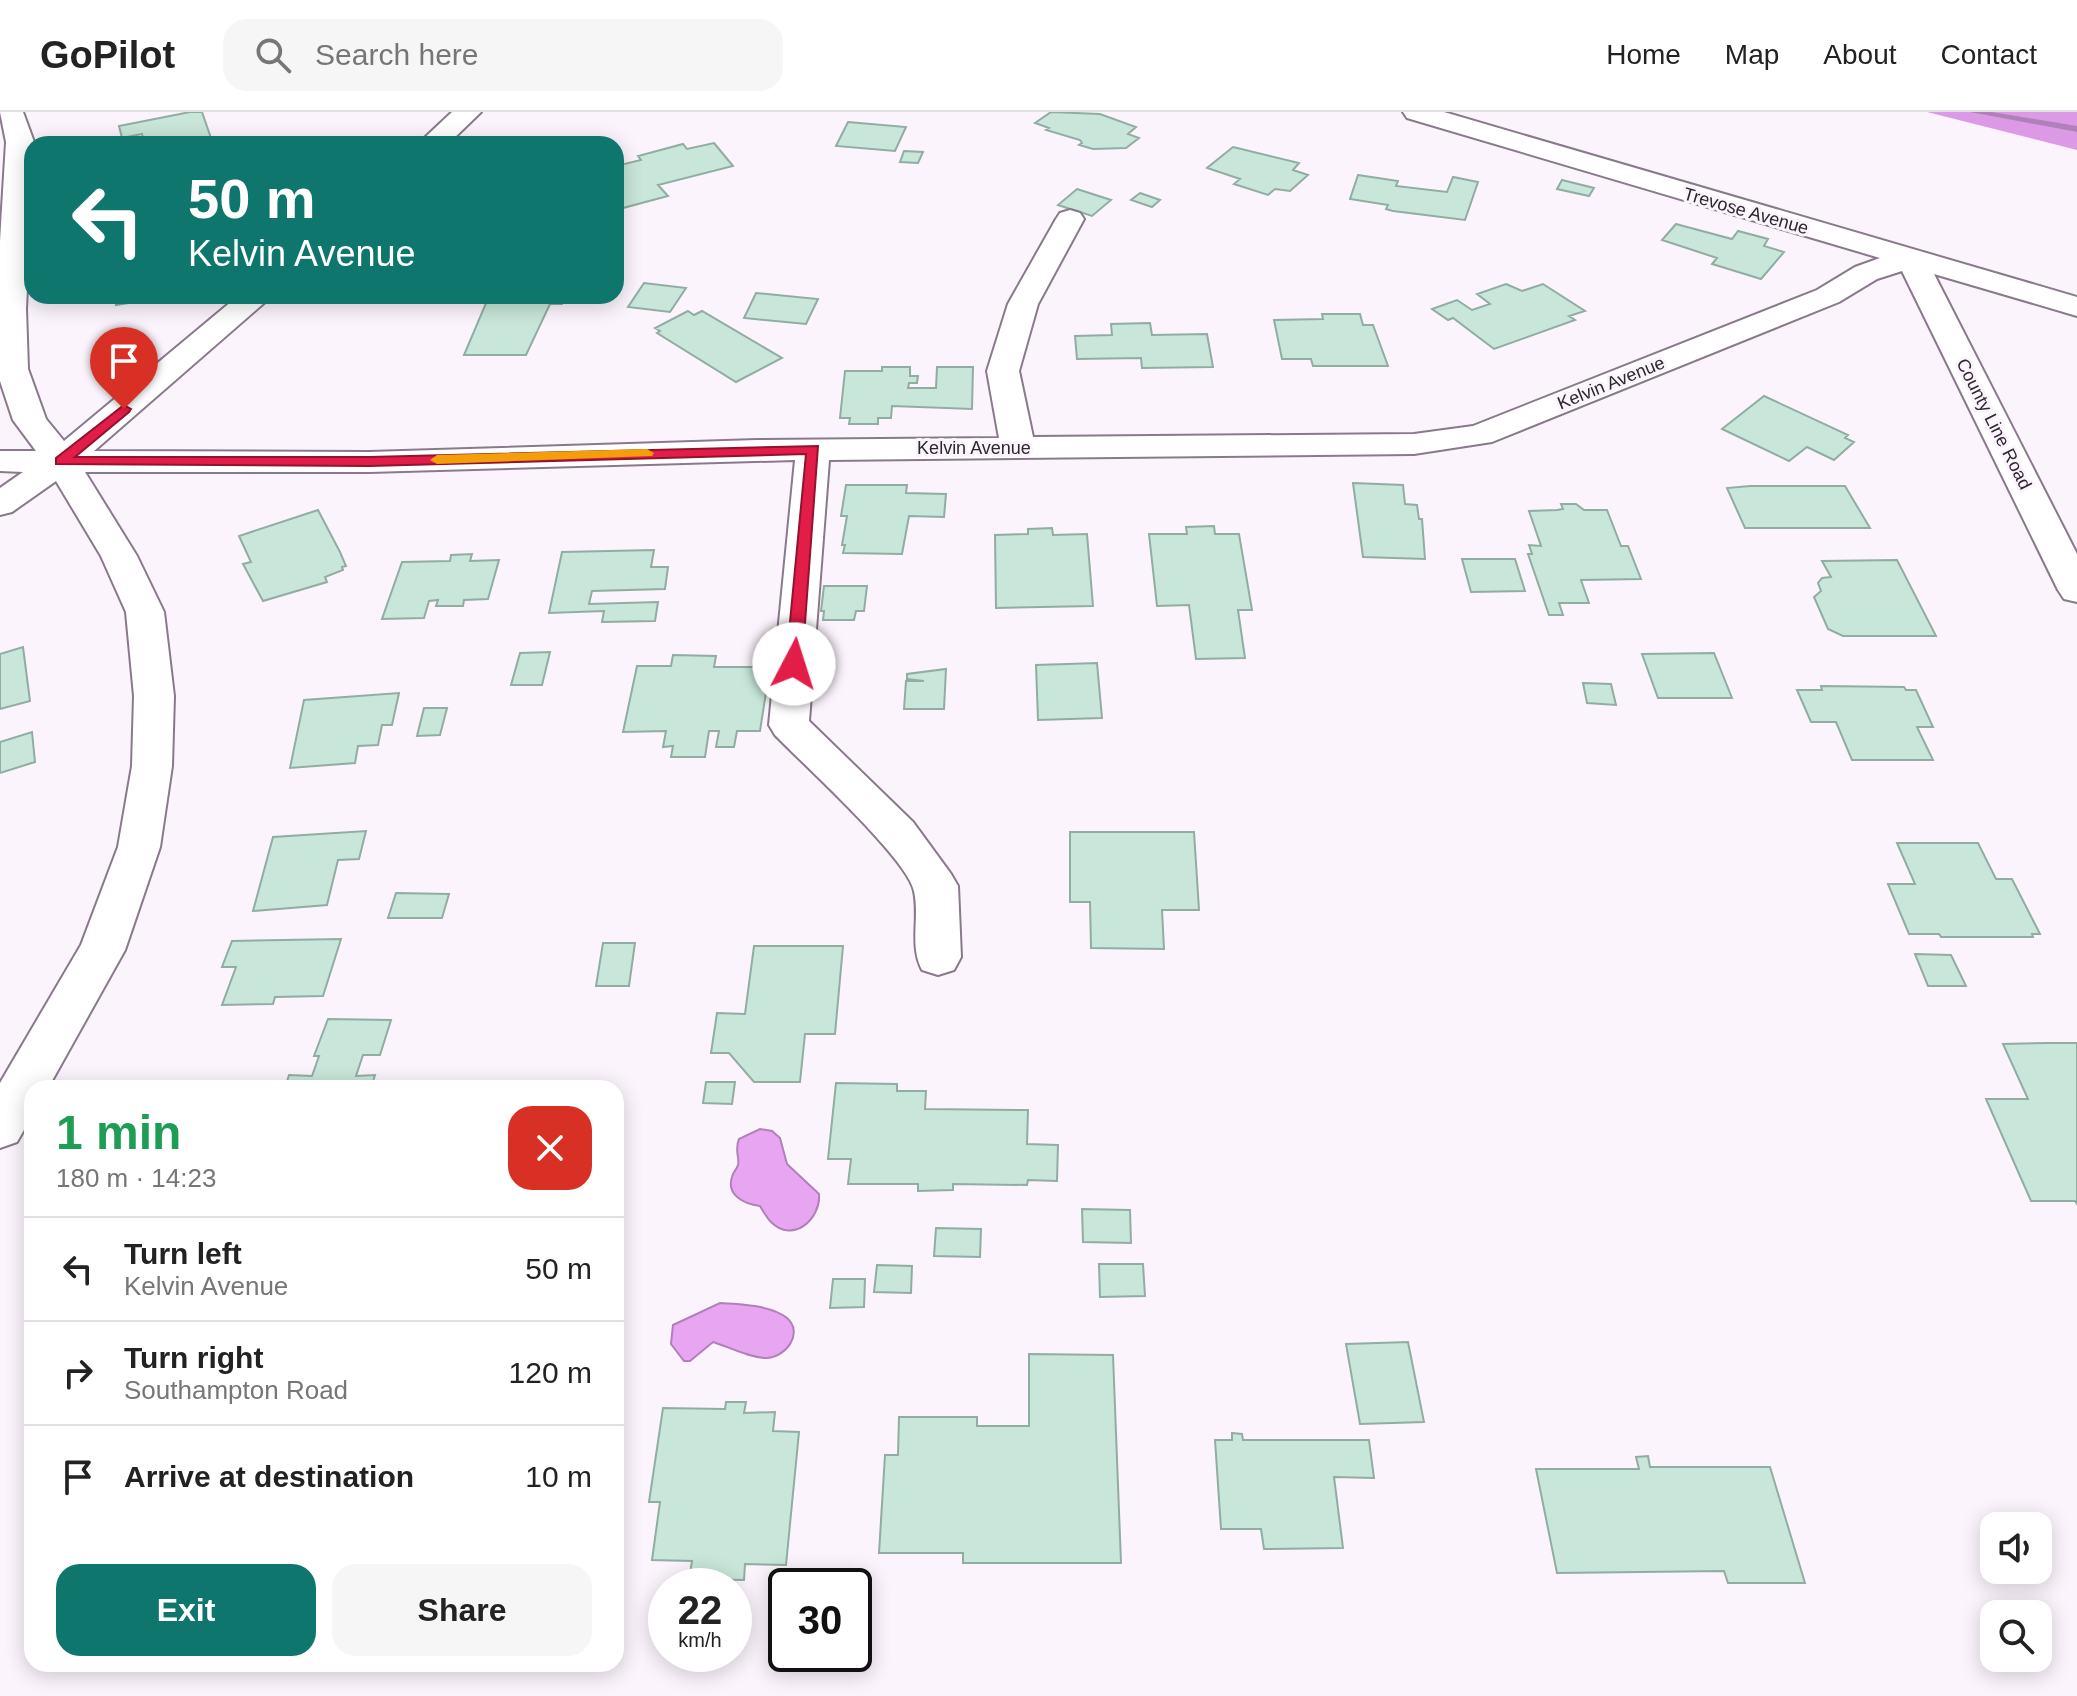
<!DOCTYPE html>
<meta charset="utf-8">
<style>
:root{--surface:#fff;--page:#f6f6f6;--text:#222;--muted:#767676;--line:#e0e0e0;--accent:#0f766e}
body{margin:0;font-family:Arial,sans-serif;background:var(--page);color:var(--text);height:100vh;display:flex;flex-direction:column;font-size:30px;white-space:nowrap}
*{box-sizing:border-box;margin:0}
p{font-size:26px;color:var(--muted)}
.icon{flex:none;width:44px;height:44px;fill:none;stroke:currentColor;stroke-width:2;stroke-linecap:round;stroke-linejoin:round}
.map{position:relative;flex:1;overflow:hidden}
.drawer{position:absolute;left:24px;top:968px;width:600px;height:592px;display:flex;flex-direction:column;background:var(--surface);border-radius:24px;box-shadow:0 4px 20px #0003}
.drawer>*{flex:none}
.guide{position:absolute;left:24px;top:24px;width:600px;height:168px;border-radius:24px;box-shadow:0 4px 20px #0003;background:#0f766e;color:#fff;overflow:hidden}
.controls{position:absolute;left:1980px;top:1400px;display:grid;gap:16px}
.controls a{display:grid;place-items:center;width:72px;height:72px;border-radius:16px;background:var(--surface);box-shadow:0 4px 20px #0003;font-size:40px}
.speed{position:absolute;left:648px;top:1456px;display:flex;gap:16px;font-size:40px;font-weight:700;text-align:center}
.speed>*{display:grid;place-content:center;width:104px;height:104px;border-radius:50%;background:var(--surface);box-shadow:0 4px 20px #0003;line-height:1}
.speed small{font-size:20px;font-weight:400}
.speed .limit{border:4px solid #111;border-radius:12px;background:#fff;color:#111}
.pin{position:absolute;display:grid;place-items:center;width:68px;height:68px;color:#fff;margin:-82px -34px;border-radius:50% 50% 50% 0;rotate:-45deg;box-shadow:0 0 8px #0007}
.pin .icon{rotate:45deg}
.me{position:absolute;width:88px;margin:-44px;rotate:5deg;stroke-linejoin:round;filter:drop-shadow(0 0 6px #0008)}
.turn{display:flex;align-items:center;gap:28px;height:168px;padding:0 32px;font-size:36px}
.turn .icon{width:104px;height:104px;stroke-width:2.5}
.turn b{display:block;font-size:56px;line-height:68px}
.round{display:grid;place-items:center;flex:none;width:84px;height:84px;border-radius:24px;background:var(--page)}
.head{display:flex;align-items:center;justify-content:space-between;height:136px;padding:0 32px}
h1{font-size:48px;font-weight:700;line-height:60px;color:#1e9e55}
.primary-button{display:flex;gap:16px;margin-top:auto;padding:16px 32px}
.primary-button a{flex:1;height:92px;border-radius:24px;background:var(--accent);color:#fff;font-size:32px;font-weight:700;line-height:92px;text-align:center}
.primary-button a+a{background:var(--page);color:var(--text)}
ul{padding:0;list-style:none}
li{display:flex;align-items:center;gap:24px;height:104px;padding:0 32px;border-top:2px solid var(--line)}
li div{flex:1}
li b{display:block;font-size:30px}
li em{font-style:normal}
header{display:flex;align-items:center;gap:48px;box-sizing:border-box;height:112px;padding:0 40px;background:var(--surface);border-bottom:2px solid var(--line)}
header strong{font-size:38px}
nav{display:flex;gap:44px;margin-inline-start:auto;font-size:28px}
.search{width:560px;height:72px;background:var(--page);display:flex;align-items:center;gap:20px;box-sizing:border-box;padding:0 28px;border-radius:24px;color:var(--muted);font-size:30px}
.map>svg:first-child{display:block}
</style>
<header>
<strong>GoPilot</strong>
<div class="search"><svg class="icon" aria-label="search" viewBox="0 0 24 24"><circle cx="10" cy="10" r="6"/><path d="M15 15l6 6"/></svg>Search here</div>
<nav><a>Home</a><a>Map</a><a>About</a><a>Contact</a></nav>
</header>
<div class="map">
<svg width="2077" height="1584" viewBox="0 0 2077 1584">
<rect width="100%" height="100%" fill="#fcf4fd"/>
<path fill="#dc9ae6" d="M1928,0H2077V38L1927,0Z"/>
<path fill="#e8a6f2" stroke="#b080b8" stroke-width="2" d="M760,1017L772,1019L780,1026L787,1052L819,1082C821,1107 793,1132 771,1110C767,1106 763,1099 760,1094C744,1092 726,1083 732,1065C733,1060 737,1057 738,1053C740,1045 734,1039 739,1027Z
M720,1191C739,1192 771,1193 787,1206C804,1221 786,1245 767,1246C750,1246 729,1235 713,1230L690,1249H684L671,1232L673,1213Z"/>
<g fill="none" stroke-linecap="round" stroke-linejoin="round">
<path fill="#b080b8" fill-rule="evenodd" d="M1970,0H1992L2077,14V20Z"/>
</g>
<path fill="#c8e6d9" stroke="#91ada1" stroke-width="2" d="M190,0H202L213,32H145L142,22L122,26L119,14Z
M1051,0L1100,2L1136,15L1128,22L1139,26L1126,36L1093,37L1079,33L1082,31L1080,28L1046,18L1049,16L1035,11Z
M848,10L906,15L895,39L836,34Z
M714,31L733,54L658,73L668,84L623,96L616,87V54L641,48L638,44L683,32L687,37Z
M1233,35L1299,51L1293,58L1308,63L1290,79L1275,77L1268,83L1234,72L1240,67L1207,56Z
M904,39L923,40L918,51L900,50Z
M1358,63L1398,69L1396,74L1447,80L1453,65L1478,70L1465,108L1393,99L1386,97L1388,93L1350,87Z
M1562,68L1594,76L1589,84L1557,77Z
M1077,77L1111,88L1092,104L1058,93Z
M1140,81L1160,88L1152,95L1131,88Z
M1676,112L1732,127L1738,119L1768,127L1764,134L1784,140L1761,167L1712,152L1717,146L1662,128Z
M644,171L686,176L670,200L628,195Z
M1506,172L1522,179L1543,172L1585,199L1569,204L1575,208L1494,237L1453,206L1448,208L1432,197L1457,188L1472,198L1490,192L1477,182Z
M756,181L818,187L806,212L744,206Z
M109,184H170L116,193V186L109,187Z
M489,184H565L562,192H550L526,243H464Z
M688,199L694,203L702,199L782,246L736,270L657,221L660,219L655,216Z
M1322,202H1360L1363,213H1373L1388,254H1313L1311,247H1282L1274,208L1323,207Z
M1150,211L1152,223L1207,222L1213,255L1142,256L1141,246L1077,247L1075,224L1112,223L1111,212Z
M882,255H910V264H918L917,271H909L908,276H936L937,255H973L972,297L892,294L891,306H878V312H849L850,306H840L845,259H882Z
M1764,284L1848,323L1845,326L1854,330L1834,348L1807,335L1789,349L1722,317Z
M1353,371L1403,373L1405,392L1417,393L1419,407H1422L1425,447L1363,445Z
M846,373H907L906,381L946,382L944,405L909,404L902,442L843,441L845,433H842L847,404H841Z
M1750,374H1845L1870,416H1745L1727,376Z
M1561,392H1576L1584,398H1607L1621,434H1628L1641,467L1581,468L1589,491H1559L1563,503H1549L1528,442H1532L1529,433L1541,434L1529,399L1557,398L1563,397Z
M318,398L340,440L346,454L342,455L343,458L325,465L327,470L263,489L243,452L251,450L239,424Z
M1214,414L1215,422H1239L1252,498H1238L1245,546L1196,547L1189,493L1157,494L1149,422H1187L1186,415Z
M1052,416L1053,423L1087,422L1093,494L996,496L995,423L1028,422V417Z
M654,438L651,455H668L665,477L592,479L589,492L658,490L655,509L602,510L604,499L549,501L562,440Z
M472,442L470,449L499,448L488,487L464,488L463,494H436L438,488L429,489L424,506L382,507L402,450L450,449L451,443Z
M1462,447H1515L1525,479L1471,480Z
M1897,448L1936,524H1843L1828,517L1814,485L1821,479L1818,471L1822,466L1831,465L1822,449Z
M824,474H867L864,499H856L854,508H823L824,499H821Z
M23,535L30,589L0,597V542Z
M550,540L542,573H511L520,541Z
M1714,541L1732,586H1658L1642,542Z
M673,543L716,544L714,555H770L760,619H737L734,635H716L719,619H709L705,645H671L673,634L663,635L666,619L623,620L637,554H671Z
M1097,551L1102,606L1038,608L1036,553Z
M946,557L944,597H904L906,569H924L907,567V562Z
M1583,571L1611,572L1616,593L1587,591Z
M1821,574L1904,575L1906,578H1916L1933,615H1917L1933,648H1852L1836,610H1811L1797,578H1822Z
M399,581L392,613H382L378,633L358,634L355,651L290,656L304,588Z
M424,596H447L440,623L417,624Z
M32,620L35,650L0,661V630Z
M366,719L359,747L338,748L327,793L253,799L273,725Z
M1070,720H1194L1199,798H1162L1164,837L1091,836L1090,790H1070Z
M1897,731H1978L1996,767H2012L2040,822H2032L2033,825H1941L1939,822H1909L1888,772H1915Z
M396,781L449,782L442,806H388Z
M341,827L323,884L275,885L273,892L222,893L236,855H222L232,829Z
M603,831H635L629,874H596Z
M754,834H843L835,922H805L800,970H754L729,941H711L717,901L745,902Z
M1915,842L1951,843L1966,874H1928Z
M328,907L391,908L380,943H363L356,964L375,963L371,976H285L289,963L312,964L319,944H314Z
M2048,931H2077V1092L2075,1089H2031L1986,987H2028L2003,932Z
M706,970H735L732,992L703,991Z
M836,971L897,972V979H926L925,997L1028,998L1027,1032L1058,1033L1057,1069L1028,1068L1027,1073L953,1072V1078L918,1079V1072H848L851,1047H828Z
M1082,1097L1130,1098L1131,1131L1083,1130Z
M936,1116L981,1117L980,1145L934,1144Z
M1099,1152H1143L1145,1184L1100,1185Z
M877,1153L912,1154L911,1181L874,1180Z
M833,1167H865L864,1195L830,1196Z
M1408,1230L1424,1310L1360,1312L1346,1232Z
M1029,1242L1113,1243L1121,1451H963V1441H879L885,1343H898L899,1305H977V1314H1029Z
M726,1290H746L744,1301L775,1300L773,1319L799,1320L786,1453L745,1452L744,1468L689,1467L692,1449L652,1448L660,1390H649L663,1296L725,1297Z
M1232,1321L1242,1322L1243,1328H1369L1374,1366L1334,1365L1343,1436L1264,1437L1261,1417H1221L1215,1328H1232Z
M1648,1344L1650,1355H1770L1805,1471H1728L1724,1459L1557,1461L1536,1357H1639L1636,1345Z"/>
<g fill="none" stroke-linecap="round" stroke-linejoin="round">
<g stroke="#8a798c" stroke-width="4">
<path id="minor" d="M0,0H23L34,30L26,197L28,257L46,307L64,329L238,184H272L94,339L369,340L757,328L999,326L987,259L1008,192L1056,107L1060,101L1070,98L1080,101L1084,107L1038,192L1019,259L1033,325L1414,322L1473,314L1817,178L1855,155L1880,146L1407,6L1403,0H1444L2077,185V204L1934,162L2077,442V490L2064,487L2058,478L1902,159L1877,167L1839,190L1492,330L1414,342L829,348L809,609L913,710L951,762L958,774L961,845L954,858L938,863L922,858C909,833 920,806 914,779C908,747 802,651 775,623L769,613L795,348L369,360H85L137,444L164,500L174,584L172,654L160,735L125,838L48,976H32V1004L17,1030L0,1036V971L81,833L118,735L132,654L134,584L126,500L101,444L56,369L12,400L0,403V376L23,360L0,359V339H36L13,308L0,269V129L6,30Z
M452,0H481L448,32H418Z"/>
</g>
<use href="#minor" fill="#fff" fill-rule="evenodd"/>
</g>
<path fill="#e11d48" stroke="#92132f" stroke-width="2" d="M124,293L131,297L129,300L75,345H369L818,334L802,552L794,557L786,552L806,342L369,354L56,352V346Z"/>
<path fill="#f59e0b" d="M647,337L654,341L652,344L437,352L430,348L437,343Z"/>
<g text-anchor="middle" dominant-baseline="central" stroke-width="6" stroke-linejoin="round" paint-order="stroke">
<g font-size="18" fill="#2e272f" stroke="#fcf4fd">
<text transform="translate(1746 99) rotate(16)">Trevose Avenue</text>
<text transform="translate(1611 271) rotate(-22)">Kelvin Avenue</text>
<text transform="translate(1994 312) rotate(63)">County Line Road</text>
<text x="974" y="336">Kelvin Avenue</text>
</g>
</g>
</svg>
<div class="controls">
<a><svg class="icon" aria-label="sound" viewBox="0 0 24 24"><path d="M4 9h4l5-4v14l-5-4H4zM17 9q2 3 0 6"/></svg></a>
<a><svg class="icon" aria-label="search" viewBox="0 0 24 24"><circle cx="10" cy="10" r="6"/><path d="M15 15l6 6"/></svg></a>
</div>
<div class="speed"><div>22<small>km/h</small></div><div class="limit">30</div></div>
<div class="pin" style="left:124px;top:297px;background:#d93025"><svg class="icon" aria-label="arrive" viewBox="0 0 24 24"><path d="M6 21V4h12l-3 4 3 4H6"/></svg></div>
<svg class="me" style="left:794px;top:552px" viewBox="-20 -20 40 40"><circle r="19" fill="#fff"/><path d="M0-13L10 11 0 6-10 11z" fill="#e11d48"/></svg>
<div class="guide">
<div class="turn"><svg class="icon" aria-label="left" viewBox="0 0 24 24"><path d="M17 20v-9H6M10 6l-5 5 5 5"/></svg><div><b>50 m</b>Kelvin Avenue</div></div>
</div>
<section class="drawer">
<div class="head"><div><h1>1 min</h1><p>180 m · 14:23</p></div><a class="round" style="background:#d93025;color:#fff"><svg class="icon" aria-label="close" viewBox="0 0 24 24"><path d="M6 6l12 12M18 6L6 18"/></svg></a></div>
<ul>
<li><svg class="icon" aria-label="left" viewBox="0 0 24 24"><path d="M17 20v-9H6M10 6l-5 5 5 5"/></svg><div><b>Turn left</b><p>Kelvin Avenue</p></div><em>50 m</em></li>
<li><svg class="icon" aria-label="right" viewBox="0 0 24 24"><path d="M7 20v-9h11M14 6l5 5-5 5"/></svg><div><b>Turn right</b><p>Southampton Road</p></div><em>120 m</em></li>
<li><svg class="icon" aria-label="arrive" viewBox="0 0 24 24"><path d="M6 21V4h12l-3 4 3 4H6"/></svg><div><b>Arrive at destination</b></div><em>10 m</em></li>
</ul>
<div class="primary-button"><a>Exit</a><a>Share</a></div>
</section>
</div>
